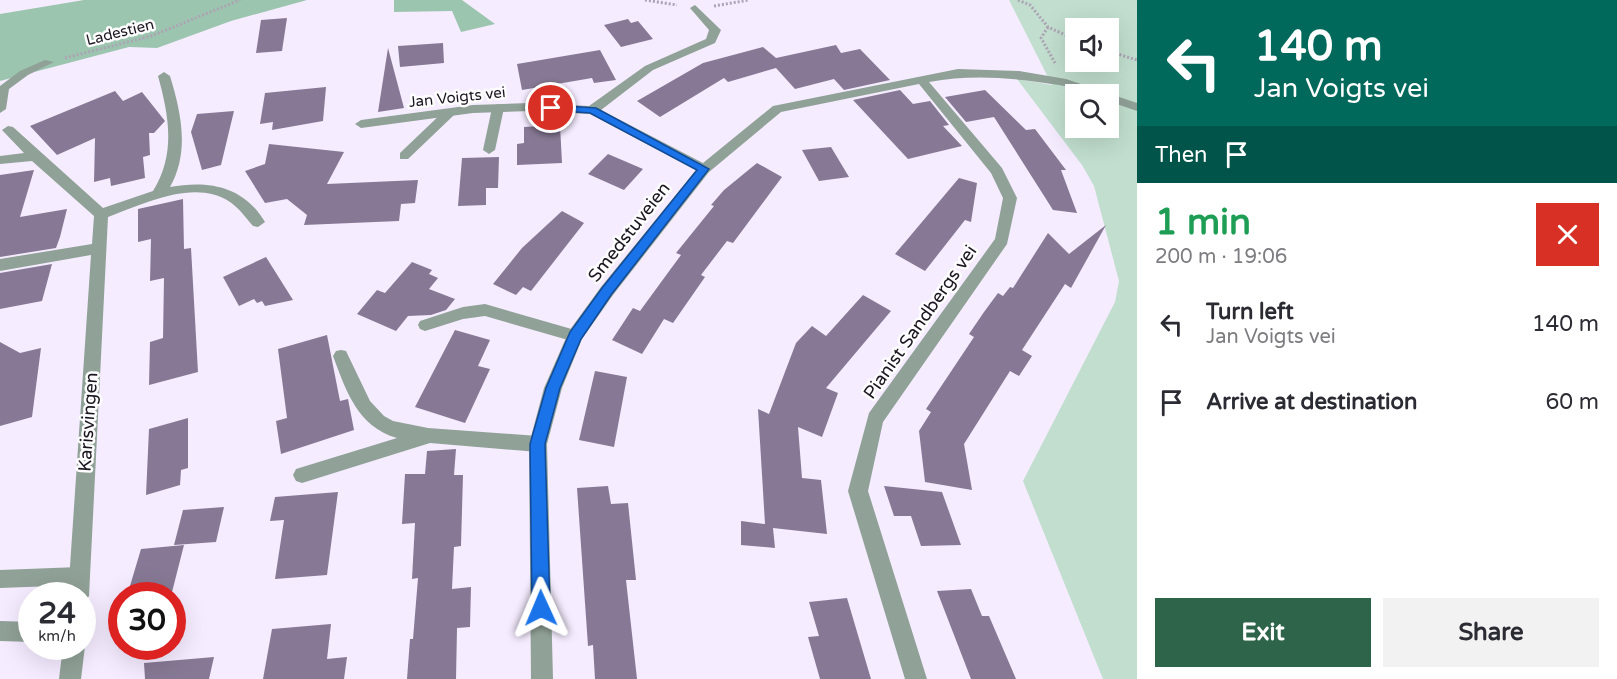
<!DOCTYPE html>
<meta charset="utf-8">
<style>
:root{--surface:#fff;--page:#f2f2f3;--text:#2b2b33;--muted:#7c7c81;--accent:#2e644a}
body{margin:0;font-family:"Varela Round",sans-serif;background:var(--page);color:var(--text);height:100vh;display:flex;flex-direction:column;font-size:22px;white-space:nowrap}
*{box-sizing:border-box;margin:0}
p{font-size:20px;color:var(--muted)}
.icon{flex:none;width:33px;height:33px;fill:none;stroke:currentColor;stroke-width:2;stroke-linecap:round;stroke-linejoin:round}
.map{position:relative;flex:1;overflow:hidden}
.sheet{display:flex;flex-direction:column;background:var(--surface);width:480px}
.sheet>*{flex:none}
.hud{background:#00695c;color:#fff;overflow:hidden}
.buttons{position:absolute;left:1065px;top:18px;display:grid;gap:12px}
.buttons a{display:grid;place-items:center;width:54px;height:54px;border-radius:0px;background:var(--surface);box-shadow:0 6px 24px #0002;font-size:30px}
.speed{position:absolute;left:18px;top:582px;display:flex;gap:12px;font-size:30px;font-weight:700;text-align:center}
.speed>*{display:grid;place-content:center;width:78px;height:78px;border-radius:50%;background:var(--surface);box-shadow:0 6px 24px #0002;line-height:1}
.speed small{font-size:15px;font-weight:400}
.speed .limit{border:9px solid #d22;background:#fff;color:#111}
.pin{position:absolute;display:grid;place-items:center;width:51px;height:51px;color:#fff;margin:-26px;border:3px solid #fff;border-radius:50%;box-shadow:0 2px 6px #0007}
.me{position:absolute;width:66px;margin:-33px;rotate:359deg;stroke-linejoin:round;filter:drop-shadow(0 0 4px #0008)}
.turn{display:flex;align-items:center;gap:21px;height:126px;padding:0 18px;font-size:27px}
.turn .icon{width:78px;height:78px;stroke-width:2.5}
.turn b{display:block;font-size:42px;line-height:51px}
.then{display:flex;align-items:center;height:57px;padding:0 18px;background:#0003;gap:12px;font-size:22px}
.round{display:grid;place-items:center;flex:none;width:63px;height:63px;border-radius:0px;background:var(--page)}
.summary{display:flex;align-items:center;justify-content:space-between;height:102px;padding:0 18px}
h1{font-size:36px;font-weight:700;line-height:45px;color:#1e9e55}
.action{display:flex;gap:12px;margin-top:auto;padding:12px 18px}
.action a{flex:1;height:69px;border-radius:0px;background:var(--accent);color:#fff;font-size:24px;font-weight:700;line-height:69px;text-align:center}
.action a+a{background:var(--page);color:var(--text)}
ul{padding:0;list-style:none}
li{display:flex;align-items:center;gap:18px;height:78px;padding:0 18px}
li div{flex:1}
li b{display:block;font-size:22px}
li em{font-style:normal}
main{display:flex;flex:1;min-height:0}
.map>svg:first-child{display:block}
</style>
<main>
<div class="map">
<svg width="1137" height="679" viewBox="0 0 1137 679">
<rect width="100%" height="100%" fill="#f5ecff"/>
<path fill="#c1dece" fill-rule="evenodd" d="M1009,0H1137V679H1103L1023,481L1115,302L1119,281L1094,186L1082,165L1017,79L1052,85ZM1076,28H1108V62H1076ZM1076,94H1108V128H1076Z"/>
<path fill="#9cc5af" d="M84,0H307L231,21L157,48L129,47L0,81V14Z
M394,0H462L495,24L461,32L452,11L394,12Z"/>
<path fill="#877995" d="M287,18L282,51L256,53L261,20Z
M628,19L631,23L638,21L653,39L621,47L604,25Z
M443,43L444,63L400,67L398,46Z
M836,45L841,53L860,49L890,80L844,90L834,79L795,89L776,68L728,82L724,78L660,117L637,101L703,63L763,47L776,58Z
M388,48L404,108L378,112Z
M600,50L616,80L594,83L592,78L522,90L517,64Z
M326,87L323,121L272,130L273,122L260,124L265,93Z
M900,90L913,104L930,101L949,125L943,126L962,146L908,159L853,100Z
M985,90L1026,130L1035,129L1066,170H1061L1077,213L1053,210L994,117L966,122L945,97Z
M115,91L123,101L142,92L165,121L154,133H149L150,155L143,157L145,178L111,186L110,178L94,182L95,138L57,155L30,126Z
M234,111L221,165L202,170L191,132L197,114Z
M560,125L562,163L517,165V144L524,143V127Z
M269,144L344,152L327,184L418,180L415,203L401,204L399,221L304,225L307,215L287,199L265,203L245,171L265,164Z
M831,147L849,177L819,181L802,150Z
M608,154L643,169L624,190L588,174Z
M499,157L498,188H486V205L458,206L462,158Z
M757,163L782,177L733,243L727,241L701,275L705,277L673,323L664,319L642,354L612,340L633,308L640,311L667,274L681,255L676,253L714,206L711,205L724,190Z
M34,170L20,217L67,209L60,237L56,248L0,257V175Z
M959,178L977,183L971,222L965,220L925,271L895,254Z
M183,199L184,249L191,248L198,372L149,385L150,342L163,338L164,278L150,281L151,239L138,242V209Z
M562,211L584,223L531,291L523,287L516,295L493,284L522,248Z
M1106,225L1071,288L1065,284L1022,350L1032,356L1019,376L1010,371L964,444L972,490L925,482L919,431L931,412L926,409L974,337L969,334L984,312L998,293L1003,296L1010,287L1013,288L1048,233L1069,254Z
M266,257L293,300L265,306L262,301L257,303L254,299L239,306L223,277Z
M412,262L432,270L429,274L438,278L429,289L455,299L446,310L431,315L408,316L396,331L357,314L377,290L385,293Z
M52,264L42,301L0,309V273Z
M863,295L891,311L826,388L838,393L822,437L798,427L802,478L821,480L827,534L773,528L775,548L741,545V521L765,524L758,409L769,414L796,343L812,326L826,336Z
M455,330L490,340L478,366L490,369L465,423L415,407Z
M327,335L340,401L348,399L354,430L281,454L276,421L287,418L278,349Z
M0,342L20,353L41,348L32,417L0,426Z
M595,371L627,377L614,447L579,440Z
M188,418V468L181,470L180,485L146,495L149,429Z
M456,449L454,475H463L462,510L461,546L454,547L452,589L471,587L470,627L457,628L456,679H407L410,639H413L418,578L412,579L415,523L402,524L405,474H425L427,451Z
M608,486L611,504L628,503L636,580H626L637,679H595L593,645L588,646L577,488Z
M884,486L942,492L961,545L921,546L911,516H894Z
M338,492L327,575L275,579L284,520L270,521L275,497Z
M224,507L216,542L174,545L183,510Z
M184,545L171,596H127L141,549Z
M971,589L982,616H989L1016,679H971L937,591Z
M847,598L871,679H820L808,637L819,636L809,602Z
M331,624L327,659L347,657L344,679H263L272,629Z
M214,657L209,679H145L144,663Z"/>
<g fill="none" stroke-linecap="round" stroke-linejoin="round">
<path stroke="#aca4b4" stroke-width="3" stroke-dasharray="2 2" stroke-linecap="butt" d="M645,0L677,5
M1018,0L1030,5L1048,27L1076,40
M714,6L749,0
M1048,27L1041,38L1055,63
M1108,51L1137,60
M65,58L151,36L240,0"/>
<path fill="#90a197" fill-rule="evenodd" d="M45,60L54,62L28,75L9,89L6,109L0,113V86L20,71Z
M498,104L504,108L495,150L489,154L483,150L492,108Z
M449,109L455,113L453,116L408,159H400V153L445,110Z
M485,304L575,330L580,332L582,336L580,340L575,342L485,316L463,319L425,331L420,329L418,325L420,321L463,307Z
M341,350L346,351L370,401L384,416L393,421L428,428L538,436L544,439L546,444L544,449L538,452L430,443L302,483L296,481L293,475L296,469L397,438C358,427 346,391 333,356L336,351Z
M79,567L86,569L88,576L86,583L79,585L0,588V570Z
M0,621L32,622V642L0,641Z"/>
<path fill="#90a197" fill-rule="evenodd" d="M695,5L721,30L715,43L653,70L601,110L703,163L773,106L958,69L1019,71L1066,79L1137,103V111L1108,101V94C1090,94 1076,88 1059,85C1015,78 973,74 929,82L1002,168L1017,198L1007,244L883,422L868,491L927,679H905L848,491L869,413L995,239L1003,198L991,173L919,84L781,112L709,172L613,295L582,339L562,388L547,444L553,679H531L529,444L544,388L569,331L601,287L696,170L590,114L530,111L473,113L361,128L355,124L361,120L473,105L530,103L589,106L645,66L706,39L709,30L690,8Z
M164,72L170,76C181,112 190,152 170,187C208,180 244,186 265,222L258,227L253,226C246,218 239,208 230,202C195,178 143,204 108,217L89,596L82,605V596H68L91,255L0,271V259L92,244L94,216L32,161L0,164V156L24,153L2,130L8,126L13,127L103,208L153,191C176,154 169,116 158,76Z
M82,640L85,646L81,679H59L63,646H82Z"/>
</g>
<path fill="#1a73e8" stroke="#114b97" stroke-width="1.5" d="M551,105L596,108L709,169L611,295L581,339L560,388L545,444L550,608L547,615L541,617L535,615L532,608L530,444L546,388L570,332L602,288L697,170L590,113L547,110V106Z"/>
<g text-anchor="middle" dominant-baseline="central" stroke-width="5" stroke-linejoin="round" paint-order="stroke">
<g font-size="15" fill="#1b1520" stroke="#fdfdfd">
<text transform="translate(120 32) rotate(-14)">Ladestien</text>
<text transform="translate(457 97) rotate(-6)">Jan Voigts vei</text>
</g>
<g font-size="18" fill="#1b1520" stroke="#fdfdfd">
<text transform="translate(629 232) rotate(-52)">Smedstuveien</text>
<text transform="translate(920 322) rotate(-55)">Pianist Sandbergs vei</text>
<text transform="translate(88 422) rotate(-86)">Karisvingen</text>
</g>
</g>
</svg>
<div class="buttons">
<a><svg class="icon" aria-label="sound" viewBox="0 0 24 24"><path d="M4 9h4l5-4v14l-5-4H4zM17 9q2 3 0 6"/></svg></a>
<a><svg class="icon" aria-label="search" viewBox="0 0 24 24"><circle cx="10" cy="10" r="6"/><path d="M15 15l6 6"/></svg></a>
</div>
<div class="speed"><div>24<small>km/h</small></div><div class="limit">30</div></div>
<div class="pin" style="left:551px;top:108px;background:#d93025"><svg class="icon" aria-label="arrive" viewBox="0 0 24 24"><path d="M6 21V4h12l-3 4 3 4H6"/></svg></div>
<svg class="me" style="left:541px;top:608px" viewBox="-20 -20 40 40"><path d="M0-17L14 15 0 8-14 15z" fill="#1a73e8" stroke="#fff" stroke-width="4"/></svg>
</div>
<section class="sheet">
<div class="hud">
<div class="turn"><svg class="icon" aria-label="left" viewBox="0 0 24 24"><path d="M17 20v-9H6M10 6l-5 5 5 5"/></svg><div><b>140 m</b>Jan Voigts vei</div></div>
<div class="then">Then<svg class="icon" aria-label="arrive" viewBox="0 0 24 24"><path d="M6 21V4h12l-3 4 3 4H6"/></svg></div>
</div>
<div class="summary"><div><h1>1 min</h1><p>200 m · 19:06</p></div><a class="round" style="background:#d93025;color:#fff"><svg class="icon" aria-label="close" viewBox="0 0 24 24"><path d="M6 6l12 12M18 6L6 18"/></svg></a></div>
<ul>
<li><svg class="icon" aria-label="left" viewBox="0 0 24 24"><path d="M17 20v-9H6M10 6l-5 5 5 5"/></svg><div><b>Turn left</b><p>Jan Voigts vei</p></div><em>140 m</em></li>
<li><svg class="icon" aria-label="arrive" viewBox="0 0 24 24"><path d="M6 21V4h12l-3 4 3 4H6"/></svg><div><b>Arrive at destination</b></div><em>60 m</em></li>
</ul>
<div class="action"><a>Exit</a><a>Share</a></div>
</section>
</main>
